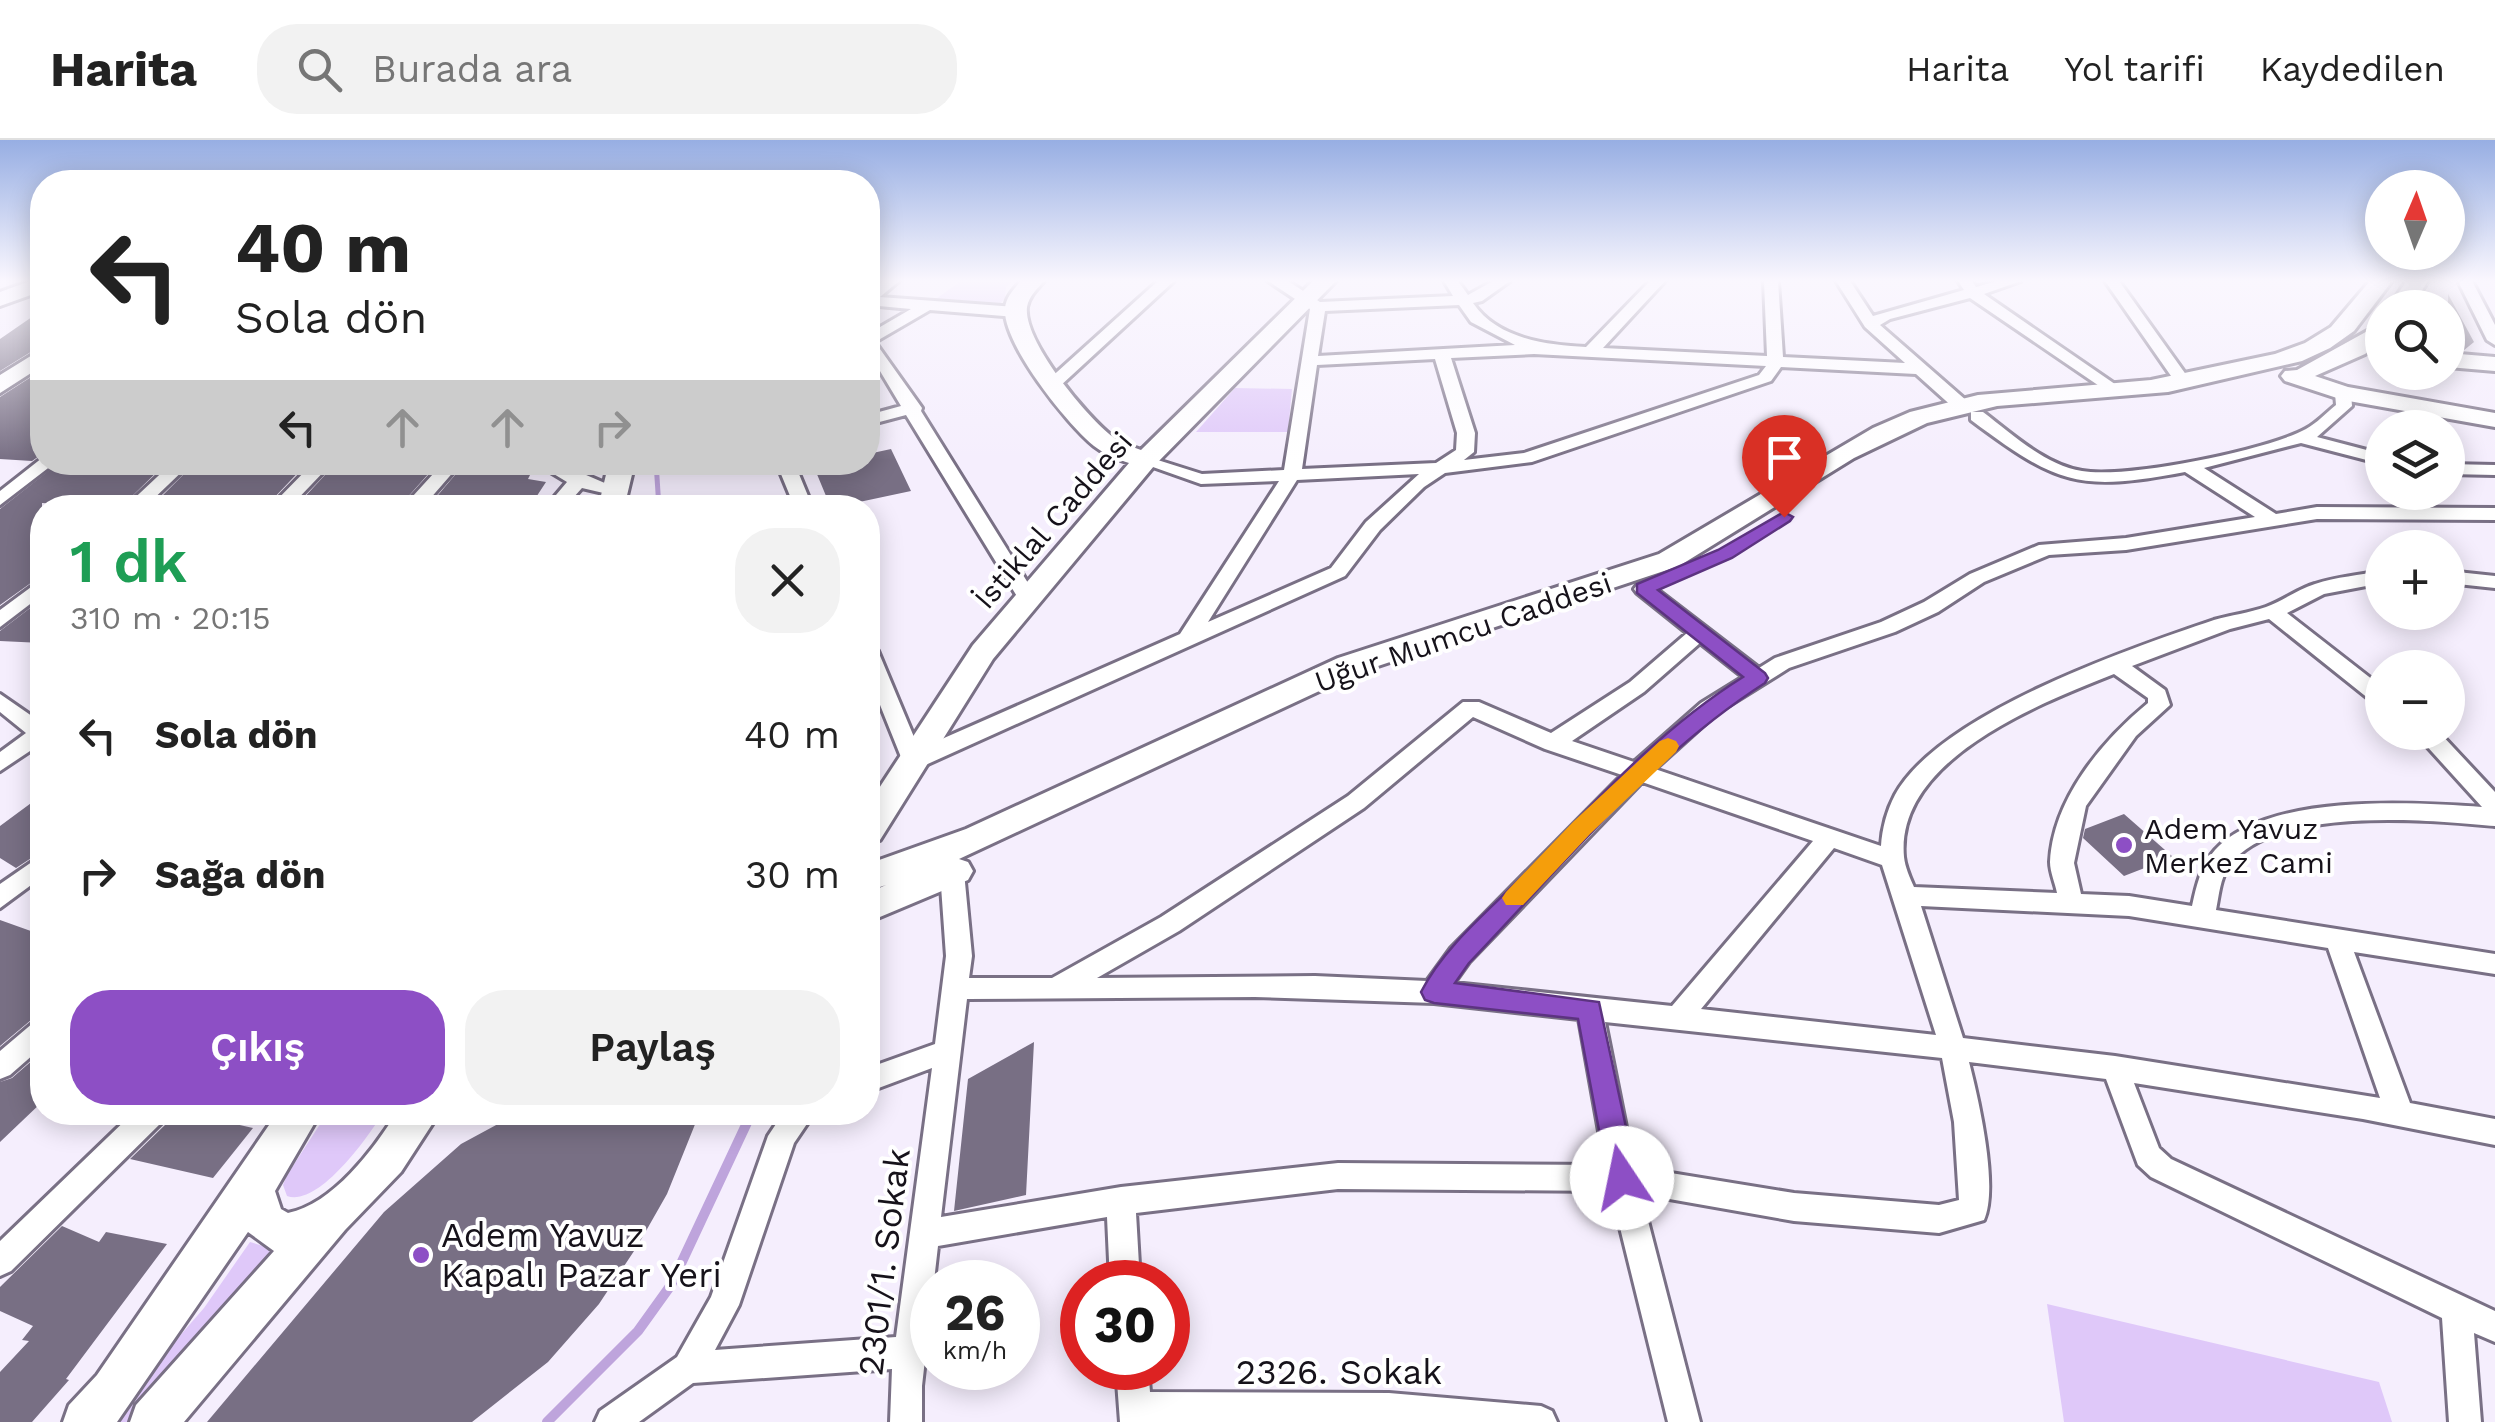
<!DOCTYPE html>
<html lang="tr">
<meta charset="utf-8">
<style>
:root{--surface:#fff;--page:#f2f2f2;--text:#222;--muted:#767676;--line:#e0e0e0;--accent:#8d4fc5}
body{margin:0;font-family:"Work Sans",sans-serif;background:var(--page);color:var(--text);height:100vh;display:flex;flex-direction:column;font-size:38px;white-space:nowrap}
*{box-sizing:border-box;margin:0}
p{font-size:32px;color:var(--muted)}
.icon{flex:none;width:55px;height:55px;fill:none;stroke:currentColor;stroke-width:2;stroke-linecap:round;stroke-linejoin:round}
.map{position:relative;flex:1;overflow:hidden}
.sheet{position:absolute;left:30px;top:355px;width:850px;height:630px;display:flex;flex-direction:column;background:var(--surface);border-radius:40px;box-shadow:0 5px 25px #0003}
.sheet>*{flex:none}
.guide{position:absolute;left:30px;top:30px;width:850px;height:305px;border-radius:40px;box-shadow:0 5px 25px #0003;background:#fff;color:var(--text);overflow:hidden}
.needle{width:65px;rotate:2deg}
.controls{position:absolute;left:2365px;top:30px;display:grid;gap:20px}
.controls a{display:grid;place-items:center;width:100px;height:100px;border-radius:50%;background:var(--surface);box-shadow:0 5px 25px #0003;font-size:50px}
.speed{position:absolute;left:910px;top:1120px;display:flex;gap:20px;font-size:50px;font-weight:700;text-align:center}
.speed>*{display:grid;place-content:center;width:130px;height:130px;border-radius:50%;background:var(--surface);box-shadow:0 5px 25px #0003;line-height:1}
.speed small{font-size:25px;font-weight:400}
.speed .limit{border:15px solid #d22;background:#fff;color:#111}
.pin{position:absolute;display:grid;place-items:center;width:85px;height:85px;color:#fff;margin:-102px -42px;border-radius:50% 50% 50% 0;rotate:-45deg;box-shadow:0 0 10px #0007}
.pin .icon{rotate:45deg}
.me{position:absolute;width:110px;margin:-55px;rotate:349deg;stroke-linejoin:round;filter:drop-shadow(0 0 8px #0008)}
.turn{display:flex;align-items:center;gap:35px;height:210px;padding:0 40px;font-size:45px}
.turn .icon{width:130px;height:130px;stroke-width:2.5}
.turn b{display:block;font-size:70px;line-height:85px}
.lanes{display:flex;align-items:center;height:95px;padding:0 40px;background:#0003;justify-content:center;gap:50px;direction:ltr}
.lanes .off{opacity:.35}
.round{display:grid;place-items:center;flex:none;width:105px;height:105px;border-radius:40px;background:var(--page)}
.head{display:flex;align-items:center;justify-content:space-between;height:170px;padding:0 40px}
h1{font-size:60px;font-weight:600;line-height:75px;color:#1e9e55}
.button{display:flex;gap:20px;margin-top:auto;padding:20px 40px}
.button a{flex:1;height:115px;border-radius:40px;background:var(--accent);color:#fff;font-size:40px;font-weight:600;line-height:115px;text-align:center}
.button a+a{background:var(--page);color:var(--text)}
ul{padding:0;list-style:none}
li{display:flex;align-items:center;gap:30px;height:140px;padding:0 40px}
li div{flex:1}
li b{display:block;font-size:38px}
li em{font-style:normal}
header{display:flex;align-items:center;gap:60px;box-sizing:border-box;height:140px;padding:0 50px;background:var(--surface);border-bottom:2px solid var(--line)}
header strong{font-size:48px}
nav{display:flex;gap:55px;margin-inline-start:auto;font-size:35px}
.search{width:700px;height:90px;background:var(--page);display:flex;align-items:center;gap:25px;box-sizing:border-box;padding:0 35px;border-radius:40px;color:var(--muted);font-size:38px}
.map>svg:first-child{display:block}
</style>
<header>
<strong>Harita</strong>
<div class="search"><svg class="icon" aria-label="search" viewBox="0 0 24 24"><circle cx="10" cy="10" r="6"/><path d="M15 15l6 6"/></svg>Burada ara</div>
<nav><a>Harita</a><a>Yol tarifi</a><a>Kaydedilen</a></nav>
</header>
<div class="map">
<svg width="2495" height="1282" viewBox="0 0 2495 1282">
<rect width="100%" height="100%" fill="#f5eefd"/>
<path fill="#dfc8f9" d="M961,141H1013L1006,147L1005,159L998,165L933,161Z
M1235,248L1292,249L1288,292H1196Z
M328,972L383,973C368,997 319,1067 287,1056L283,1045L287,1035Z
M250,1102L279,1111L134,1282H105L204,1168Z
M2047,1164L2379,1242L2392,1282H2064Z"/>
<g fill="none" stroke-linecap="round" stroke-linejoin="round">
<path stroke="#bea4dc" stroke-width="5" d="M656,322L659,368"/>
<path stroke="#bea4dc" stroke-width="10" d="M547,1282L638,1191L671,1145L752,972"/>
</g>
<path fill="#786f84" d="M2448,154L2474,202L2463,211L2448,210Z
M42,170V205L0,231V199Z
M42,230V314L32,321L0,319V257Z
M891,309L911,351L831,368L814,327L868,322V314Z
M60,322H167L121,367L42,363V435L0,465V369Z
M196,322H308L271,361L202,358L192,368H150Z
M337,322L387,324L438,323L398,368H299L305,362H300Z
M466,322H508L498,334L530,335L528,339L546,342L529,368H427Z
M42,459V503L0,501V491Z
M42,655V711L16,728L0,718V686Z
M2124,674L2173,717L2124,736L2083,698L2085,689Z
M0,780L42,795V877L31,880L0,906Z
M1034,902L1026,1055L954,1071L968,939Z
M42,912V962L0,1002V942L12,938Z
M171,972H182L253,988L213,1038L130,1019L166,984Z
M520,972H700L667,1054L638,1105L599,1164L548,1222L472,1282H207L384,1072L461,1004Z
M62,1086L99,1102L106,1092L167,1104L66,1239L69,1240L32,1282H0V1232L29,1201L22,1200L33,1186L0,1171V1147Z"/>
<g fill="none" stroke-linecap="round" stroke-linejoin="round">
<g stroke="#797085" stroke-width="6">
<path id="street" d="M883,141H899L880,157L1016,167L1024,172L1016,177L930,170L875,202L922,268L921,271L1038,459L1035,463H1021L906,275L868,285V275L901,266L868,211V194L911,169L868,165V152Z
M1158,141H1174L1059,247H1047V241Z
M1268,141H1288L1320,162L1453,156L1444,141H1458L1468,155L1493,141H1510L1482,161L1473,163C1497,199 1547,205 1586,207L1650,141H1665L1603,208L1767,216L1764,141H1778L1783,217L1905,223L1865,187L1836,141H1850L1873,176L1964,150L1958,141H1972L1976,147L1997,141H2021L1984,154L2125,251L2111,254L1970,158L1890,179L1880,185L1967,261V269H1955L1916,234L1781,227L1771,241L1532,322L1445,333L1424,347L1380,390L1345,436L921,627H905L868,535V504L878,511L919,609L1180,494L1279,341L1201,344L1136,321L1145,316L1202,334L1284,330L1310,169ZM1459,165L1471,182L1515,205L1318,216L1325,171ZM1534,214L1766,226L1759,235L1524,313L1464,320L1474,312L1475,293L1451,218ZM1435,219L1457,293L1456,310L1436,323L1302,329L1317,225ZM1419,334L1366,382L1331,428L1208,482L1297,340Z
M2105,141H2119L2192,243L2190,246H2178Z
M2458,141H2472L2495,185V205L2487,200Z
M2343,248L2351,253L2352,266L2317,297L2382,314V324L2301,303L2204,328L2276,374L2317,367L2495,368V380L2317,379L2126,410L2049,415L1984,442L1938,472L1895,492L1789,528L1717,573L1655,629L1881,706C1882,689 1887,670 1895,655C1939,574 2128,509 2214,480C2231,475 2249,473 2266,467C2283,461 2298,449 2315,444C2336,437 2360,435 2382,431V443L2324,454L2287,473L2382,547V565L2374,563L2269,479L2230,489L2132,526L2165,550L2170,565L2136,596L2086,666L2074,723L2081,754L2129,756L2192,766C2196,747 2201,725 2215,710C2267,653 2412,662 2482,667L2414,592H2439L2495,652V686C2430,680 2272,665 2229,726C2220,738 2219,756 2216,770L2495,814V834L2354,812L2410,963L2495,979V1005L2363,979L2134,943L2159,1008L2171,1019L2495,1171V1202L2474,1193L2481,1282H2449L2442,1178L2151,1037L2138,1025L2106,939L1969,922C1978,957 1999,1047 1984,1080L1939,1093L1794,1081L1641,1054L1700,1282H1668L1611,1051L1338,1049L1136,1073L1140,1142H1110L1107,1077L938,1106L922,1246V1282H890L892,1229L693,1243L639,1282H595L600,1271L677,1217L711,1157L768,996L784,972H815L794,1003L739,1165L715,1210L896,1197L932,928L868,952V928L935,904L946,816L940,732L944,725H960L964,732L972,816L969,838H1052L1161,777L1348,656L1463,562H1479L1551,593L1630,542L1687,493L1637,453L1634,449L1637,445H1651L1759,528L1775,518L1881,482L1924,462L1970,434L2039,405L2126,398L2255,377L2185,332C2078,352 2058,345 1971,280V272H1983C2012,294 2045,325 2082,331C2126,339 2268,310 2306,289C2317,283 2326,273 2336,265L2335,253ZM1700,503L1743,537L1701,563L1634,622L1572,601L1644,552ZM2114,534L2148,558V563C2102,601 2053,659 2050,722C2050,732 2055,743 2057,753L1914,747C1910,738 1905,727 1904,717C1895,619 2041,563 2114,534ZM1473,577L1545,609L1622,635L1451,808L1427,841L1315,836L1097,838L1179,791L1364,668ZM1642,642L1813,701L1672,866L1454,843L1469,822ZM1834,708L1882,725L1936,895L1701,869ZM1921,766L2129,776L2328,808L2380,958L2115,916L1963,898ZM1255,857L1434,863L1579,879L1605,1025L1338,1023L1121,1047L941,1077L967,859ZM1605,882L1942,918L1954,982L1959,1060L1939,1065L1794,1053L1634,1027Z
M42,318V322H56L0,365V351Z
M173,322H192L144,368H124Z
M314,322H333L289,368H269Z
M444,322H462L422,368H402Z
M534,322H556L621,350L612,355L582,348L564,368H545L567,342Z
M776,322H794L813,368H795Z
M2448,324L2495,325V335L2448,334Z
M2448,431L2495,436V448L2448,443Z
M42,439V455L0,487V470Z
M0,554L42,583V603L0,631V612L26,593L0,572Z
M42,715V737L0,768V744Z
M42,880V907L10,935L0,939V911L33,883Z
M134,972H167L163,981L11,1131L0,1136V1101Z
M1116,1228H1148L1150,1252L1389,1253L1541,1266L1552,1271L1557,1282H1120Z"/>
</g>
<g stroke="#797085" stroke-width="6">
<path id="secondary" d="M30,141H42V151L0,166V152Z
M1021,141H1044C1037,149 1029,156 1027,167C1023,201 1087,277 1113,297C1121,303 1132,307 1141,310L1313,141H1336L1154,326L993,519L880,700L868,704V665L973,505L1129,323C1117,319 1104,314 1094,306C1067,284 1002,203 1005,168C1006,157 1014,149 1021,141Z
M2370,141H2392L2354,191L2330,208L2302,221L2168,252L1997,266L1927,283L1854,318L1679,426L1360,532L959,719L968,722L973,731L968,740L868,782V753L886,745L868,751V724L966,689L1338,518L1659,414L1873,288L1910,272L1978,255L2151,240L2275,214L2305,203L2331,187Z
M2406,141H2428L2411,168H2389Z
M2382,183V200L2365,214L2315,236L2348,247L2495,273V287L2343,260L2285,241L2281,236L2285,231L2297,230Z
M42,209V226L0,253V235Z
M2448,213L2495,217V231L2448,227Z
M609,322H635L624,368H598Z
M278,972H321L275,1051L281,1069L288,1073C333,1064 374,1009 397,972H440L401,1032L345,1090L184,1282H130L136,1265L274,1111L248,1092L117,1282H63L69,1265L97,1235Z"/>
</g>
<use href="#street" fill="#fff" fill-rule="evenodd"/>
<use href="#secondary" fill="#fff" fill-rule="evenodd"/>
</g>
<linearGradient id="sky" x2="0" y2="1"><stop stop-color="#97aee3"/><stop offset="0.44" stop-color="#faf7fe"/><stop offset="1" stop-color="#faf7fe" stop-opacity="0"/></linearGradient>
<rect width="2495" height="320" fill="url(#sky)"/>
<path fill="#8d4fc5" stroke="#5c3380" stroke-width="2.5" d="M1784,372L1793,377L1790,381L1732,418L1658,450L1765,533L1768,538L1765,543C1651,616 1562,726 1469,823L1455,843L1599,862L1637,1038L1632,1048L1622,1052L1612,1048L1608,1038L1578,879L1434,863L1425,860L1421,852C1444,807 1487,772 1522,737C1591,666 1658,590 1743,537L1637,453V444L1718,410Z"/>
<path fill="#f59e0b" d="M1668,598L1676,601L1679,606L1676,612L1590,694L1523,765H1506L1502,758L1506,752L1573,682L1660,601Z"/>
<g fill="#8d4fc5" stroke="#fff" stroke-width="4">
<circle cx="2124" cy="705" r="10"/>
<circle cx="421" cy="1115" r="10"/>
</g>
<g text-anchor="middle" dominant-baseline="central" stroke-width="8" stroke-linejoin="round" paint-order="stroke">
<g font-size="30" fill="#16121a" stroke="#fff">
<text transform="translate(1053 380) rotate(-49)">İstiklal Caddesi</text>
<text transform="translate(1463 492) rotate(-19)">Uğur Mumcu Caddesi</text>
</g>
<g font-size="30" fill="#16121a" stroke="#fff" text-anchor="start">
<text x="2144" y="688">Adem Yavuz<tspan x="2144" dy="34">Merkez Cami</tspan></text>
</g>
<g font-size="35" fill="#16121a" stroke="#fff" text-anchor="start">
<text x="441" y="1095">Adem Yavuz<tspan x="441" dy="40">Kapalı Pazar Yeri</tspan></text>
</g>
<g font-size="35" fill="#16121a" stroke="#fff">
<text transform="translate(884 1122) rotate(-83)">2301/1. Sokak</text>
<text x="1339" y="1232">2326. Sokak</text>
</g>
</g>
</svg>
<div class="controls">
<a><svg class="needle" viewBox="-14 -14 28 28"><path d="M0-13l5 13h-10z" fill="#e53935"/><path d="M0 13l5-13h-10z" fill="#767676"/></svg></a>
<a><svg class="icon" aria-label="search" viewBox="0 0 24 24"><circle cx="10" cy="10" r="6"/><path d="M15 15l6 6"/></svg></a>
<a><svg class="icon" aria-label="layers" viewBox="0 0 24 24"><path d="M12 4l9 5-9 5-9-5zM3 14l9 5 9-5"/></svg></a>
<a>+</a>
<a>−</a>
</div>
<div class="speed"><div>26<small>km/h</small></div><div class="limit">30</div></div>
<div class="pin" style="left:1784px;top:377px;background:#d93025"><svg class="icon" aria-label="arrive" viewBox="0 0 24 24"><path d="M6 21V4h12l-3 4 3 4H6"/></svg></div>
<svg class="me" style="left:1622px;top:1038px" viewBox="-20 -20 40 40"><circle r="19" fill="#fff"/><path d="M0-13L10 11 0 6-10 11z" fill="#8d4fc5"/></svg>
<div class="guide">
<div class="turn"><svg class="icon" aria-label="left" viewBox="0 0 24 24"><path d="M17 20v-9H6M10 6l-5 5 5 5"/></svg><div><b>40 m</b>Sola dön</div></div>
<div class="lanes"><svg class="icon" aria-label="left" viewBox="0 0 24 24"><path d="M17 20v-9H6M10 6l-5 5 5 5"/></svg><svg class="icon off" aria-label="ahead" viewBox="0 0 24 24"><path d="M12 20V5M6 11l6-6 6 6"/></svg><svg class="icon off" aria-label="ahead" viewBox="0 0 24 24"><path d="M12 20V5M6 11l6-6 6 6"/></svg><svg class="icon off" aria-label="right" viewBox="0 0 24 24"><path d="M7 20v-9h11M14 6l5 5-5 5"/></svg></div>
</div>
<section class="sheet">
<div class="head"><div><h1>1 dk</h1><p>310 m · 20:15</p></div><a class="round"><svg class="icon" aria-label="close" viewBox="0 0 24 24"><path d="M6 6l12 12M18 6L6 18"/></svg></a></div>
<ul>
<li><svg class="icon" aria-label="left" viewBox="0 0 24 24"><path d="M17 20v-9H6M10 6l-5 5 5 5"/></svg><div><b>Sola dön</b></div><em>40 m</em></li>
<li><svg class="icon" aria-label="right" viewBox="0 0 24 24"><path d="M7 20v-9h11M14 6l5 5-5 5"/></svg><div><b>Sağa dön</b></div><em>30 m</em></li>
</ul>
<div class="button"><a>Çıkış</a><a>Paylaş</a></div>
</section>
</div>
